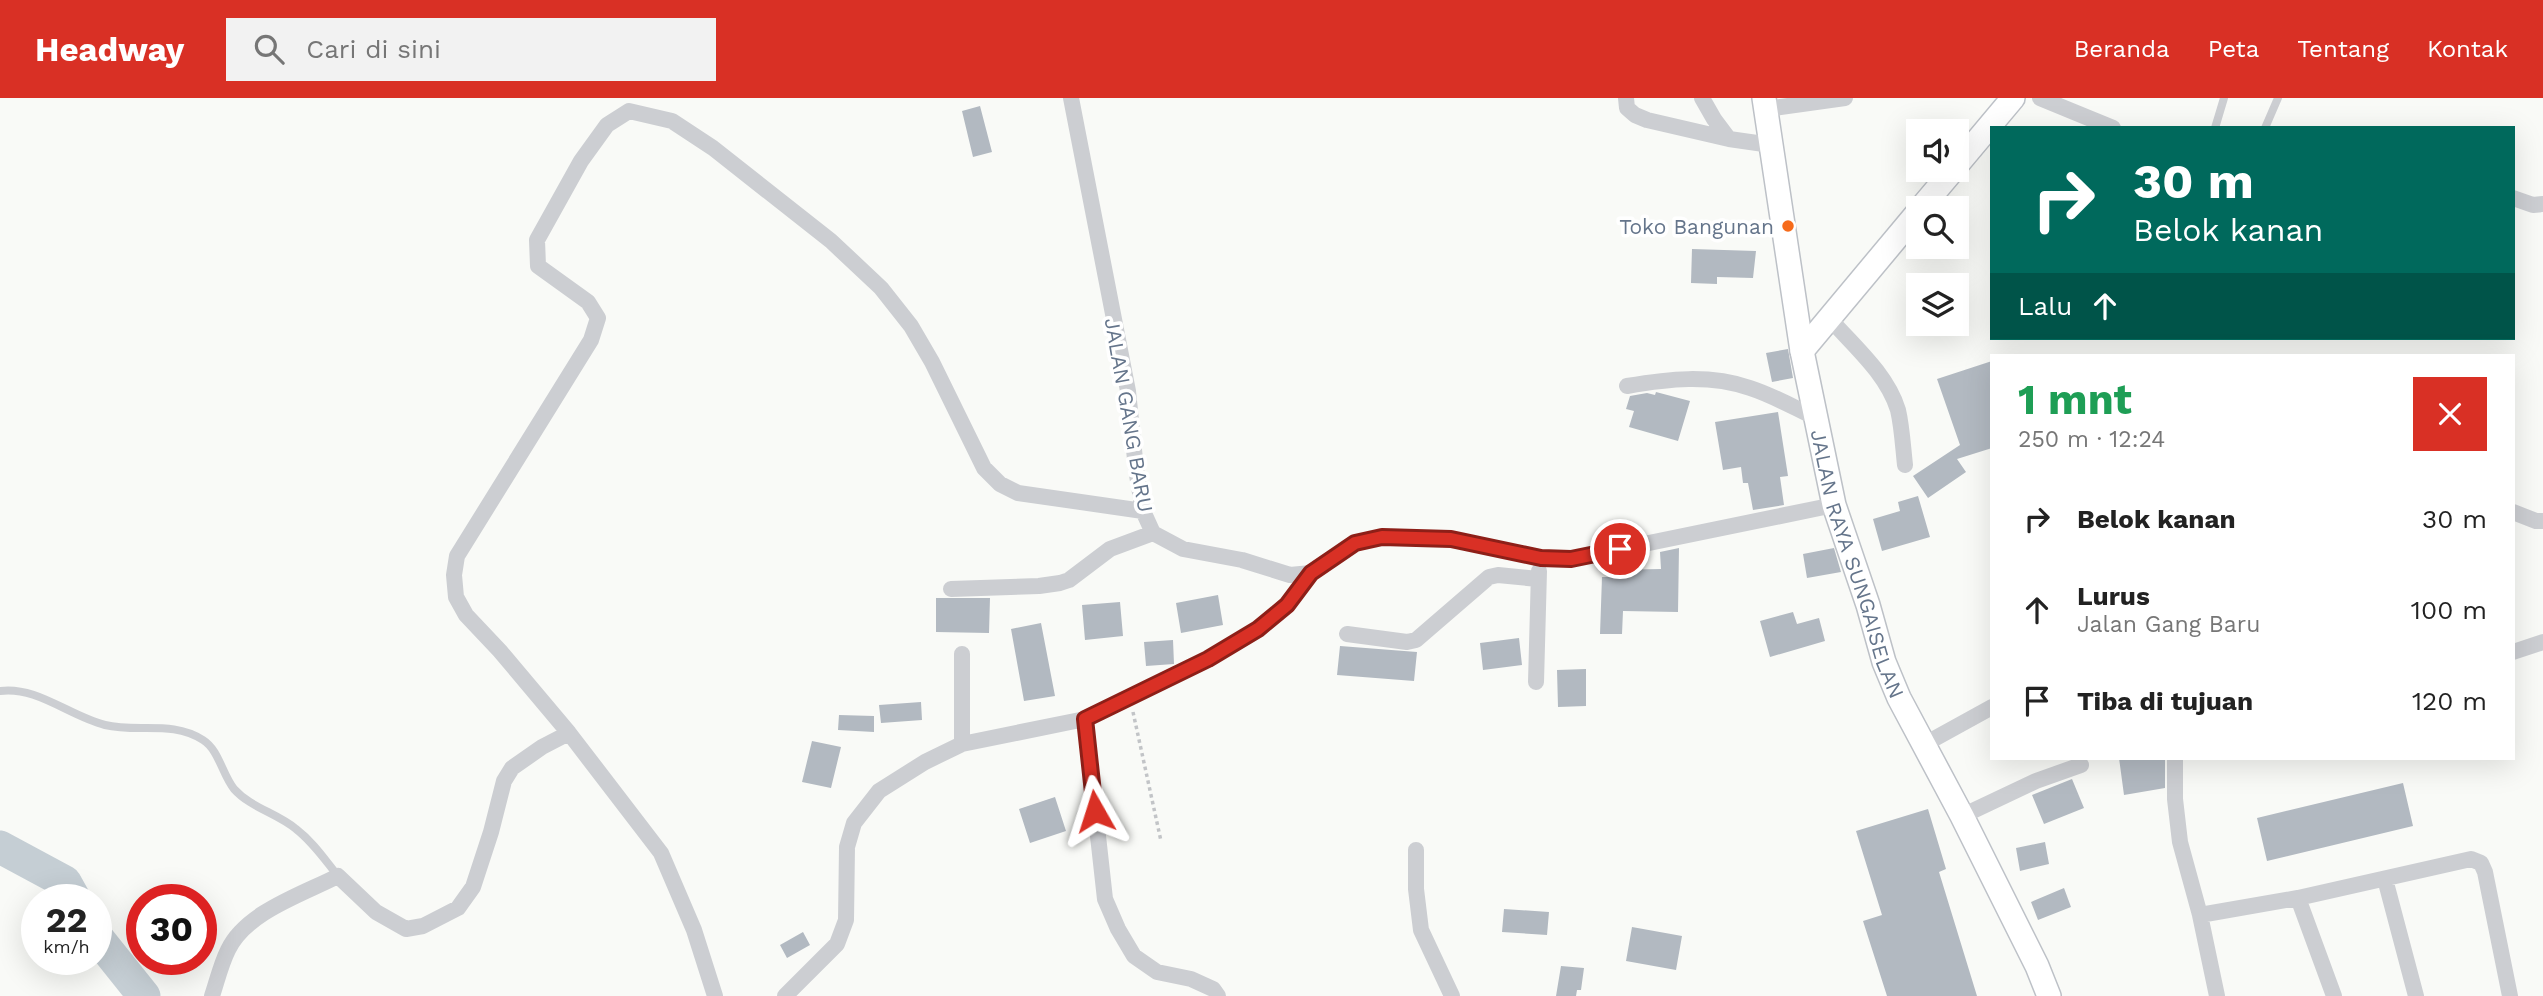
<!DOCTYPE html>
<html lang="id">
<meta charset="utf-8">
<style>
:root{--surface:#fff;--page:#f2f2f2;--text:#222;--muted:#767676;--accent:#d93025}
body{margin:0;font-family:"Work Sans",sans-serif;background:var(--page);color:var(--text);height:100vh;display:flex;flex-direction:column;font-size:26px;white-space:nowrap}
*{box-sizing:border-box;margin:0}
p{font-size:23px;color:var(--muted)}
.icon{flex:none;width:38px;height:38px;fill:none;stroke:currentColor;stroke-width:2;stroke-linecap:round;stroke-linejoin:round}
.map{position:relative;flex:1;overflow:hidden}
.panel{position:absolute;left:1990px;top:256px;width:525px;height:406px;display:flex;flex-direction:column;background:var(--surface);border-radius:0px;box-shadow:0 7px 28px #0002}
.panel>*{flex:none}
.guide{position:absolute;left:1990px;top:28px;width:525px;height:214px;border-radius:0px;box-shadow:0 7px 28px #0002;background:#00695c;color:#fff;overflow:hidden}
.tools{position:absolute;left:1906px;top:21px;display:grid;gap:14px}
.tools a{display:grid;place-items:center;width:63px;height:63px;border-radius:0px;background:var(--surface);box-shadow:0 7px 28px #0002;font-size:35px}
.speed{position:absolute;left:21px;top:786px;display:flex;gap:14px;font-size:35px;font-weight:700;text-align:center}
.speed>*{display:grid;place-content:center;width:91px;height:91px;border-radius:50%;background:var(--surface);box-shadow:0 7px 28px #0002;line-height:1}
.speed small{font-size:18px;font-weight:400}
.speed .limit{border:10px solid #d22;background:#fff;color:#111}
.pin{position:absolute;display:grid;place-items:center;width:60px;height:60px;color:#fff;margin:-30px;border:4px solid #fff;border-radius:50%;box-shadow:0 2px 7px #0007}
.me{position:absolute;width:77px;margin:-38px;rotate:354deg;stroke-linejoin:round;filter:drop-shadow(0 0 5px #0008)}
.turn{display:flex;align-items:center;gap:24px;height:147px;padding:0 28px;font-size:32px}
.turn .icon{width:91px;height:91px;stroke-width:2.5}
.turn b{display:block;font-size:49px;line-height:60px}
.then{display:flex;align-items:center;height:66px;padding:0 28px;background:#0003;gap:14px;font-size:26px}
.round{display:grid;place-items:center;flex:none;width:74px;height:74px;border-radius:0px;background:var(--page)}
.headline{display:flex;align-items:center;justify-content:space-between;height:119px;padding:0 28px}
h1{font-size:42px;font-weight:700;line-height:52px;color:#1e9e55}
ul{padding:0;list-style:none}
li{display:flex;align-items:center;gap:21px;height:91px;padding:0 28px}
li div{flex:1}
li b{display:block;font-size:26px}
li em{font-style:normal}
header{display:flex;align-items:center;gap:42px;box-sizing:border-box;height:98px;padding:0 35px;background:var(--accent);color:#fff}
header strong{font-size:33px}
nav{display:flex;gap:38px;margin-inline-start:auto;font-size:24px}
.search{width:490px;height:63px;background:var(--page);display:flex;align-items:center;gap:18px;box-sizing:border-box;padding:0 24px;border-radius:0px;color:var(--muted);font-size:26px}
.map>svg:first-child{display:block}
</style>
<header>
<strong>Headway</strong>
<div class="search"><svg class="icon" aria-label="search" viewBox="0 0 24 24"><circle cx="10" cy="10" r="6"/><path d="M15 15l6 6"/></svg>Cari di sini</div>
<nav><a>Beranda</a><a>Peta</a><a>Tentang</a><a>Kontak</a></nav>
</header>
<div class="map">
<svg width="2543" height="898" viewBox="0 0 2543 898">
<rect width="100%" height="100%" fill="#f9faf7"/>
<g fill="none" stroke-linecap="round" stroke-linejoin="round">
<path stroke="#c5ced4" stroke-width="33" d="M0,749L65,784L75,802
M96,838L144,898"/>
</g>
<path fill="#b2b9c1" d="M980,8L992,54L973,59L962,13Z
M1692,151L1756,153L1753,180L1717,179V186L1691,185Z
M1788,251L1793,280L1772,284L1766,255Z
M1992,263V350L1957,361L1966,374L1928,400L1913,378L1960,347L1937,281Z
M1656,294L1690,303L1678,343L1629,329L1634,313L1626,311L1630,298L1647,295L1655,297Z
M1778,314L1788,378L1780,379L1784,407L1753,412L1748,385H1743L1741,369L1723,372L1715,324Z
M1918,398L1930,439L1882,453L1873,421L1900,413L1898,404Z
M1679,450L1678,514L1623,513L1622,536H1600L1602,479H1610V472L1661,471L1660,454Z
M1834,450L1841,474L1807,480L1803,456Z
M1218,497L1223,527L1181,535L1176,505Z
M936,500H990L989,535L936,534Z
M1120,504L1123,538L1085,542L1082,507Z
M1793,514L1797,526L1819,520L1825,543L1770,559L1760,523Z
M1041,525L1055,598L1024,603L1011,531Z
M1519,540L1522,567L1483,572L1480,545Z
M1173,542L1174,566L1146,568L1144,544Z
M1340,548L1417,554L1414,583L1337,577Z
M1586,571V608L1558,609L1557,572Z
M921,604L922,622L881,625L879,607Z
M839,617L874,618V634L838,632Z
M812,643L841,649L831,690L802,684Z
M2119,660H2165V690L2124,697Z
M2072,681L2084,710L2044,726L2032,697Z
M2403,685L2413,728L2267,763L2257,720Z
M1055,699L1066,733L1030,745L1019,711Z
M1928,711L1946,771L1939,774L1977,898H1887L1863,823L1882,817L1856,733Z
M2045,744L2049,766L2020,773L2016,750Z
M2064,790L2071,809L2038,822L2031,804Z
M1504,811L1549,814L1547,837L1502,834Z
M1632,829L1682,838L1676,872L1626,863Z
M803,834L810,847L787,860L780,847Z
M1561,868L1584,870L1581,892H1577L1576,898H1556Z"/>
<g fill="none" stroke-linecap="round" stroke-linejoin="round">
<g stroke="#bdc1c7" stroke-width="26">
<g id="secondary">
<path id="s1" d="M1764,0L1802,253L1834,407L1868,507L1884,564L1899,600L1962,718L2037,868L2049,898"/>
<path d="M1956,68L2013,0"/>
<path d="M1921,110L1953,72"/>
<path d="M1802,253L1918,114"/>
</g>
</g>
<path stroke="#c2c4c7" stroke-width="3.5" stroke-dasharray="3.5 3.5" stroke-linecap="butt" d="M1133,614L1161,743"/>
<path stroke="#ccced2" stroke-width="8" d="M2215,30L2224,0
M2265,30L2278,0
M0,593C37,588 69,618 105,627C138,635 172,622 203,642C219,652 222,676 234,691C251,710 277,715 296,731C313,744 325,762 338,778"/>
<path stroke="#ccced2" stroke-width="16" d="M1071,0L1128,293L1136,371L1143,413L1153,435L1183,451L1242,462L1290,477L1311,475L1355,445L1382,439L1451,441L1541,460L1571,461L1834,407
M1626,0L1627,10L1635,17L1647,22L1729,41L1771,47
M1702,0L1714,21L1729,41
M2040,0L2113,30
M1766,11L1845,0
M2513,100L2533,107L2543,106
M1829,220C1854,248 1887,276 1898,312C1902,329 1903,349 1905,367
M1627,288C1668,281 1709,276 1750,290C1772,297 1793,309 1814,319
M2513,414L2536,423H2543
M951,491L1039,488L1060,485L1069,482L1110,451L1153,435
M1347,536L1407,544L1416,542L1489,479L1498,477L1538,481
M2513,554L2543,544
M1536,584L1539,473
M1085,621L1105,801L1118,831L1134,858L1157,874L1191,881L1213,891L1218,898
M962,646V556
M1923,647L1992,609
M2175,660V701L2180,744L2200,817L2217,898
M1962,718L2036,683L2081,667
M1416,752V791L1421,832L1452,898
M2385,781L2416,898
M2298,800L2471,761L2481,765L2485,774L2510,898
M2200,817L2298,800L2334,898
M212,898C217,883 221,866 228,852C246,814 303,796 338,778L376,814L406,831L423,828L458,810L473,789L491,734L504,683L512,670L542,649L569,635
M715,898L694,832L661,755L569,635L500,553L466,517L456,499L454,477L457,458L591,242L598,220L588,204L538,168L537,142L581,63L607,27L629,13L672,23L713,50L831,143L881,190L911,228L932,264L984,370L1000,386L1018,395L1143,413
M785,898L837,846L846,822L847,749L854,725L879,693L925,664L962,646L1085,621L1208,561L1258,532L1287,507L1311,475"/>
<use href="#secondary" stroke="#fff" stroke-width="23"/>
</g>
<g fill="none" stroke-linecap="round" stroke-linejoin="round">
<g stroke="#8d1f18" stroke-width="18">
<path id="route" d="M1095,713L1085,621L1208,561L1258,531L1287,507L1311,475L1355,445L1382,439L1451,441L1541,460L1571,461L1620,451"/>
</g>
<use href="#route" stroke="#d93025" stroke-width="12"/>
</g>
<circle fill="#f66b1b" stroke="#fff" stroke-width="2.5" cx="1788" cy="128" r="7"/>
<g text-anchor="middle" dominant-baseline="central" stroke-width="7" stroke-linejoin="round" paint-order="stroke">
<g font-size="21" fill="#65758b" stroke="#fff" text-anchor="end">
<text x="1774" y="128">Toko Bangunan</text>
</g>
<g font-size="21" fill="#65758b" stroke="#fff">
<text transform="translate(1129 317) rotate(80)">JALAN GANG BARU</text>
<text stroke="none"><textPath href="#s1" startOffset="476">JALAN RAYA SUNGAISELAN</textPath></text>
</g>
</g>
</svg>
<div class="tools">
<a><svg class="icon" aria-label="sound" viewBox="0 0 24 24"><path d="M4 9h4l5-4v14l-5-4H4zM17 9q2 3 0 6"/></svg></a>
<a><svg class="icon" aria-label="search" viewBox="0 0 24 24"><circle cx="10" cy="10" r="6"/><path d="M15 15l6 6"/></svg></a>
<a><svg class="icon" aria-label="layers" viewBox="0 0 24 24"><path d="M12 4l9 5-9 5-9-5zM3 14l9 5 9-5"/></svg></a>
</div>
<div class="speed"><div>22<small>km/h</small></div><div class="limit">30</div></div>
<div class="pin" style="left:1620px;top:451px;background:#d93025"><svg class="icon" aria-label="arrive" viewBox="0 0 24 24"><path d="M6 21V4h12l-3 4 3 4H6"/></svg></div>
<svg class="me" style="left:1095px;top:713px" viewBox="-20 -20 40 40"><path d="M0-17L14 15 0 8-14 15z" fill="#d93025" stroke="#fff" stroke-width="4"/></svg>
<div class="guide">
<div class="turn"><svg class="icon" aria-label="right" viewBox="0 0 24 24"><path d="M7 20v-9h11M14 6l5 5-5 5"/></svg><div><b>30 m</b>Belok kanan</div></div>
<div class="then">Lalu<svg class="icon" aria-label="ahead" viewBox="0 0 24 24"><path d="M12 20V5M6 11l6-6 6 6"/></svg></div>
</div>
<section class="panel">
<div class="headline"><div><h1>1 mnt</h1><p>250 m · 12:24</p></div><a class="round" style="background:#d93025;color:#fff"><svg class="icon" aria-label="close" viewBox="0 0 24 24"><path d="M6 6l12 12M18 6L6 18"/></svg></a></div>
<ul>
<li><svg class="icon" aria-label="right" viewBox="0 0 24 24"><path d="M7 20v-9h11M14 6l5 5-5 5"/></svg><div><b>Belok kanan</b></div><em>30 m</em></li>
<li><svg class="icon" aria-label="ahead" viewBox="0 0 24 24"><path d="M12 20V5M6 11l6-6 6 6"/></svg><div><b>Lurus</b><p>Jalan Gang Baru</p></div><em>100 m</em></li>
<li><svg class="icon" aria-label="arrive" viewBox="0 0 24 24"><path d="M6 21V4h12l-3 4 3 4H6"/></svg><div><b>Tiba di tujuan</b></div><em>120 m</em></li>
</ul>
</section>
</div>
